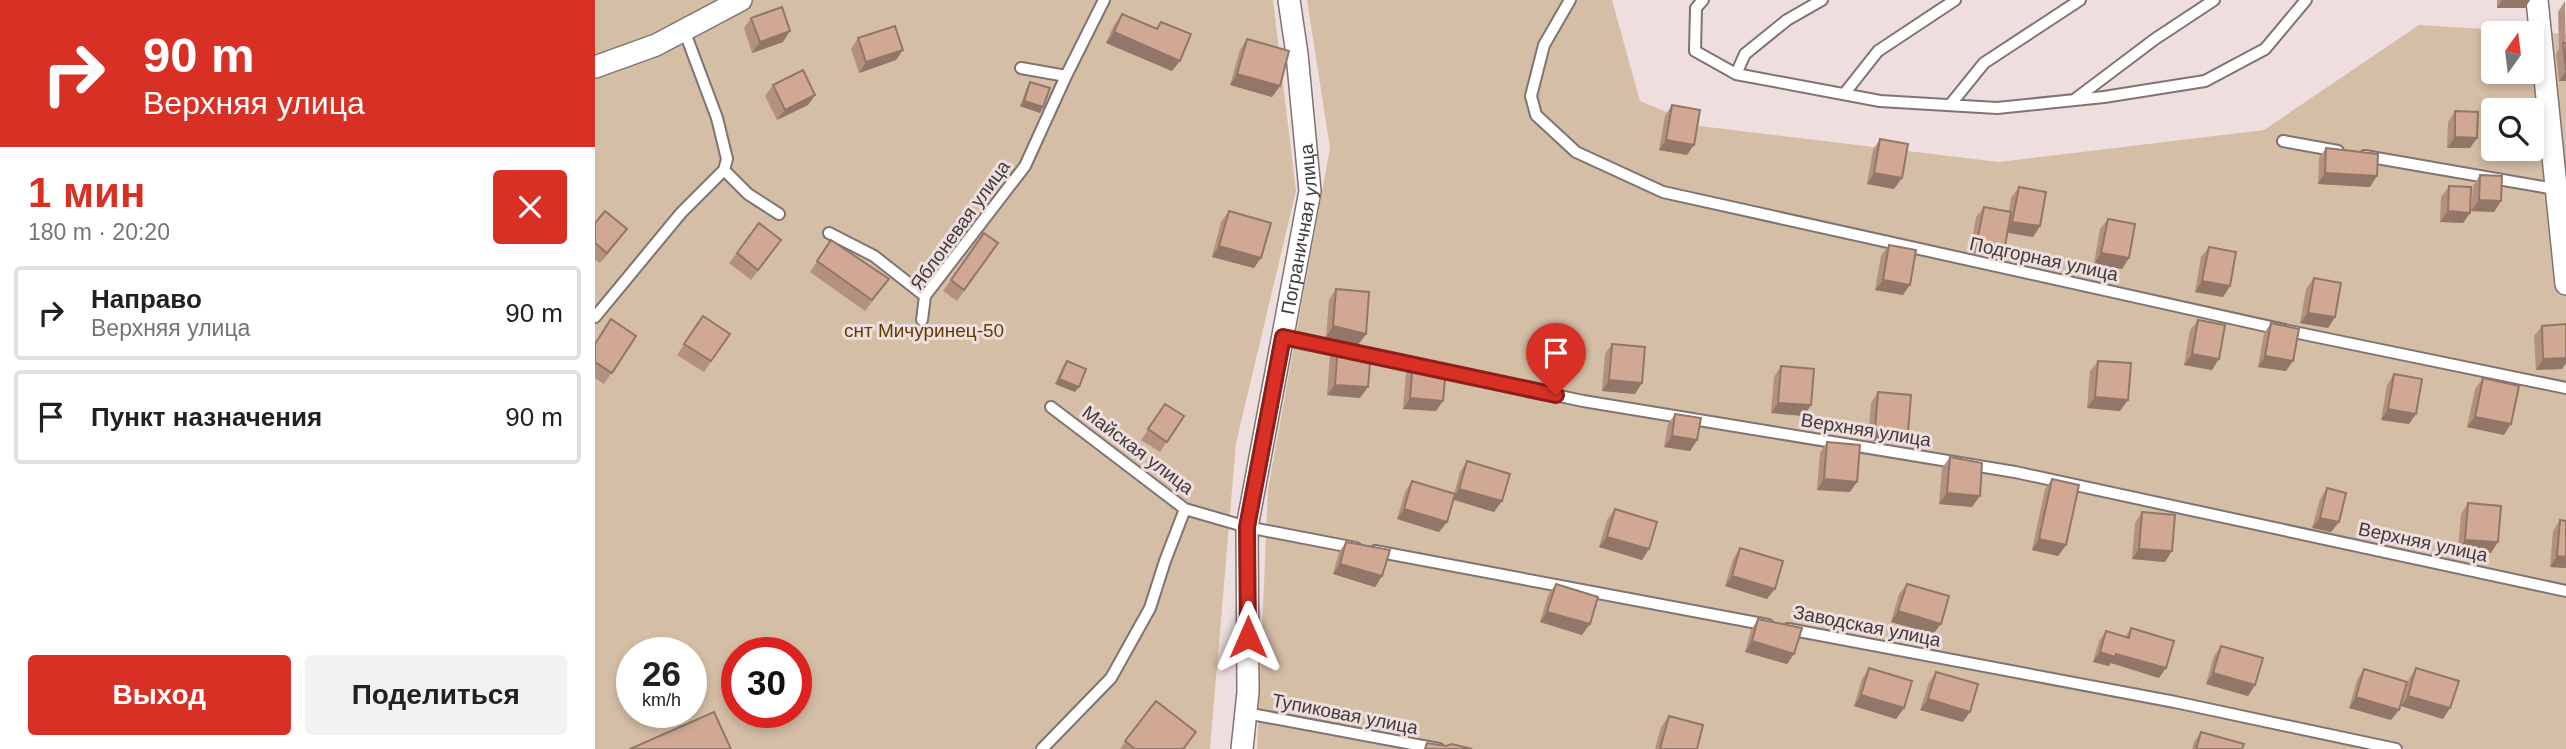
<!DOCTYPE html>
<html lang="ru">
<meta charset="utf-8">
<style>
:root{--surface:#fff;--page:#f2f2f2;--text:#202124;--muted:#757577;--line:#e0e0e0;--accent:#d93025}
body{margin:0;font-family:Arial,sans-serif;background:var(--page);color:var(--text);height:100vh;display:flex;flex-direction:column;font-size:26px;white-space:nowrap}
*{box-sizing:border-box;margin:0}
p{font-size:23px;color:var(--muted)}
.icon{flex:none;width:38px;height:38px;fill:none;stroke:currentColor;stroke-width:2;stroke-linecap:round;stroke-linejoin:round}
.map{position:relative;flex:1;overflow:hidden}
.details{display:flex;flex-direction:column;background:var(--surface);width:595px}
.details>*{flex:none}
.banner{background:#d93025;color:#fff;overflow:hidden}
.needle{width:46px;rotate:14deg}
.buttons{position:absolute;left:1886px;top:21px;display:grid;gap:14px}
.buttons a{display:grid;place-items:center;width:63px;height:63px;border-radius:7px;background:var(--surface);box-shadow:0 4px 10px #0003;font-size:35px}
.speed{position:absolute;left:21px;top:637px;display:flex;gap:14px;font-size:35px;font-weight:700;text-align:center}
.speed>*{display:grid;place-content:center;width:91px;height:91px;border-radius:50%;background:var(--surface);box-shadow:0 4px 10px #0003;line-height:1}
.speed small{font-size:18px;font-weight:400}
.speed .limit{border:10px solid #d22;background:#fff;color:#111}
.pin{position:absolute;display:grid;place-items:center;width:60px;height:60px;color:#fff;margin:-72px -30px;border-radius:50% 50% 50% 0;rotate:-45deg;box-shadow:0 0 7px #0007}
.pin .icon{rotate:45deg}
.me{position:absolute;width:77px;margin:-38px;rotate:0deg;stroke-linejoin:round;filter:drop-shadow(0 0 5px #0008)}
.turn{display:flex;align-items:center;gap:24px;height:147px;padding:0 28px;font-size:32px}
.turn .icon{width:91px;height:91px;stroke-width:2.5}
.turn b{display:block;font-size:49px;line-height:60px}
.round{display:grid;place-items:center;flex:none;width:74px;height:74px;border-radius:7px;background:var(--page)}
.overview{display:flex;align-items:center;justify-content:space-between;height:119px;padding:0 28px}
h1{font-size:42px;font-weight:600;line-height:52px;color:var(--accent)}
.button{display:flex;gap:14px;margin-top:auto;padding:14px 28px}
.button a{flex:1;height:80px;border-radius:7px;background:var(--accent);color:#fff;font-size:28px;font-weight:600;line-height:80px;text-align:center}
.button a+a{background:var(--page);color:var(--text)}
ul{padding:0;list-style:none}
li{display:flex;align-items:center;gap:21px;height:94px;margin:0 14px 10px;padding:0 14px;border:4px solid var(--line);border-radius:7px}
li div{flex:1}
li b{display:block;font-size:26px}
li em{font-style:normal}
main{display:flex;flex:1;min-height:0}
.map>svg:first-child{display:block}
</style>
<main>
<section class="details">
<div class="banner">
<div class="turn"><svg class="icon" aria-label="right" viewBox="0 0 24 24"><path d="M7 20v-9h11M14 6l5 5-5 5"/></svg><div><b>90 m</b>Верхняя улица</div></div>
</div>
<div class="overview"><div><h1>1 мин</h1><p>180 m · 20:20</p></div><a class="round" style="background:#d93025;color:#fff"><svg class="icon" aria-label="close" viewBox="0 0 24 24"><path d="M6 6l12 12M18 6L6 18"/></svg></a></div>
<ul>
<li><svg class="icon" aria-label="right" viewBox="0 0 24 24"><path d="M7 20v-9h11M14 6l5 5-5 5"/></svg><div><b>Направо</b><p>Верхняя улица</p></div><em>90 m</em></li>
<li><svg class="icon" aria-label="arrive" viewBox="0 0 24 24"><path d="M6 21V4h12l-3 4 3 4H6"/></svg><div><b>Пункт назначения</b></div><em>90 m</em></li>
</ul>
<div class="button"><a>Выход</a><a>Поделиться</a></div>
</section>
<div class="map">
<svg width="1971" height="749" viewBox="0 0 1971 749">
<rect width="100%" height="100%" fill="#eedfde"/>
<path fill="#d5bea6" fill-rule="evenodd" d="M0,0H678L701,191L641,443L615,749H0ZM37,653H96V712H37ZM142,653H201V712H142Z
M712,0H1017L1045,101L1105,126L1404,162L1669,130L1824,25L1971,34V749H662L673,489L735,148ZM1899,33H1937V72H1899ZM1899,110H1937V149H1899Z"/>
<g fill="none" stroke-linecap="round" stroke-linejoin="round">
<g stroke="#807372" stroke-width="14">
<path id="service" d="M975,0L949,45L936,96L941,115L981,152L1068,192L1694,331L1971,388
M1108,0L1101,8L1100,51L1141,74L1285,101L1402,108L1509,97L1610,81L1670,49L1711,0
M426,68L471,76
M1141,74L1150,54L1192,20L1227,0
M1249,94L1283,51L1360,0
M1479,100L1560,39L1619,0
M1355,105L1389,63L1485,0
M1688,141L1743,151
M1770,156L1960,189
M129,170L153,194L184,214
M234,233L279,256L330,296
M0,317L86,213L129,170L132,159L122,118L89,30
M327,320L330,296L430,166L471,76L509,0
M688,337L988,401L1420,472L1971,591
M456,407L590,509L652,527L761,548
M780,551L1173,625
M1193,629L1580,702L1801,749
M651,713L844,749
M447,749L516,678L555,608L570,561L590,509"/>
</g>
<g stroke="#807372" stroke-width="24">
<g id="minor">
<path d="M1942,0L1971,284"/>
<path d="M0,67L61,45L146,0"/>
<path id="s1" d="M647,749L653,692L652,527L715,191L702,54L694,0"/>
</g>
</g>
<use href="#service" stroke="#fff" stroke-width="10"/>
<use href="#minor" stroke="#fff" stroke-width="21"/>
</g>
<path fill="#b4907f" d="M1902,0H1935L1930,8H1902Z
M1970,1L1971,81H1964L1961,54L1964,49L1963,12Z
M527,14L561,29L566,22L577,71L511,43L519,25Z
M156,18L188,42L157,53L149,28Z
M263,38L308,50L301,60L264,73L256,49Z
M652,39L685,86L677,97L635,85L645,50Z
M1899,47V72H1937L1944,67L1937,78H1895L1894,54Z
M435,82L448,107L445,113L425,106L432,87Z
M178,85L220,95L213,105L182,120L170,96Z
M1077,105L1092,155L1064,150L1070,116Z
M1860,111L1882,138L1875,148H1852L1853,122Z
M1897,123L1911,160L1889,159L1890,134Z
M1285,139L1299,189L1272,184L1278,150Z
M1731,148L1775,187L1723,184L1724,158Z
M1885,175L1906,201L1899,212L1876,211L1878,186Z
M1854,186L1875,213L1868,223L1845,222L1846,197Z
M1424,187L1445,226L1438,237L1413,233L1410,246L1403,257L1375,252L1381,217L1389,207L1414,211L1416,198Z
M634,211L659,268L617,257L626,222Z
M1513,219L1534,258L1527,269L1499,264L1505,229Z
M0,223L32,229L5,263L0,260Z
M389,233L403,243L362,301L348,291Z
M236,240L294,279L270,311L215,272Z
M1294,245L1308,295L1280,290L1286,256Z
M1614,247L1635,286L1628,297L1600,292L1606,257Z
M178,251L156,280L134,263L142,253Z
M1719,278L1740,317L1733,328L1705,323L1711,289Z
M741,289L771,334L763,345L731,337L734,300Z
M108,316L135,334L109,372L82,355Z
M1603,320L1617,370L1589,365L1595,330Z
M1676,323L1691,371L1663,367L1669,333Z
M1971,324V363L1967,369L1941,370L1939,336L1947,326Z
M41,336L9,384L0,378V343Z
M1017,344L1040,394L1007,391L1010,354Z
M743,345L765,398L732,395L735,355Z
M472,361L480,392L460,384L468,366Z
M1503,361L1525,411L1492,408L1495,371Z
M818,362L841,411L808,409L811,372Z
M1186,366L1209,416L1176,413L1179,377Z
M1799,374L1814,424L1786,420L1792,385Z
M1888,378L1909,435L1872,427L1880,389Z
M1283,392L1306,442L1273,440L1276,403Z
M570,404L589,416L565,452L546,440Z
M1080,414L1102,440L1095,451L1069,447L1073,424Z
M1232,442L1255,492L1222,490L1225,453Z
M1355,457L1377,507L1344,504L1347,468Z
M872,461L907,501L899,512L858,500L852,522L844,532L802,519L810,492L817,481L859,494L865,472Z
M1457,479L1471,545L1463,556L1437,550L1450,489Z
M1732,488L1744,522L1736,532L1717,528L1725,499Z
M1873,503L1896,553L1863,550L1866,514Z
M1020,509L1047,560L1004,547L1012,520Z
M1547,512L1570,562L1537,559L1540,523Z
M1965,520L1971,568L1955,567L1958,531Z
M751,542L787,576L780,587L738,574L744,552Z
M1145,548L1172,599L1130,586L1138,559Z
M961,584L987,635L945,622L953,595Z
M1312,584L1346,624L1338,634L1296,622L1304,594Z
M1163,619L1199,654L1192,664L1150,652L1156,630Z
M1536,628L1564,678L1516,663L1514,666L1498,662L1504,641L1511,631L1530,637Z
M1626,646L1660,685L1653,696L1611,684L1619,656Z
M1274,668L1309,708L1301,719L1259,706L1267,679Z
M1821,668L1848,719L1806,706L1814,679Z
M1769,669L1804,710L1796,720L1754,708L1762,680Z
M1341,672L1368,722L1325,710L1334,682Z
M561,701L601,732L589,749H525Z
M1074,716L1102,749H1060L1066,727Z
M1606,732L1647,749H1597L1599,742Z"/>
<path fill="#927668" d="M1907,0H1935L1930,8H1902Z
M195,31L188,42L157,53L165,42Z
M519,32L585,61L577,71L511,43Z
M308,50L301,60L264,73L271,62Z
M1937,67H1944L1937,78H1895L1899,72H1937Z
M1971,71V81H1964Z
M642,74L685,86L677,97L635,85Z
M220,95L213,105L182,120L190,110Z
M429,101L448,107L445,113L425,106Z
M1860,137L1882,138L1875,148H1852Z
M1071,140L1099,145L1092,155L1064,150Z
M1896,148L1919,149L1911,160L1889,159Z
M1279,173L1307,178L1299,189L1272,184Z
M1730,173L1782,176L1775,187L1723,184Z
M1884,200L1906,201L1899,212L1876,211Z
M1853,211L1875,213L1868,223L1845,222Z
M1417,222L1445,226L1438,237L1410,232Z
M32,229L24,240L5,263L12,253Z
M1382,241L1410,246L1403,257L1375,252Z
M624,246L666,258L659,268L617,257Z
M1506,253L1534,258L1527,269L1499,264Z
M1288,280L1315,285L1308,295L1280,290Z
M1607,281L1635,286L1628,297L1600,292Z
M1713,313L1740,317L1733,328L1705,323Z
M738,326L771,334L763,345L731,337Z
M1597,354L1624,359L1617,370L1589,365Z
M1670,356L1698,361L1691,371L1663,367Z
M1971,358V363L1967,369L1941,370L1948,359Z
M464,379L484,387L480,392L460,384Z
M1014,380L1047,383L1040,394L1007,391Z
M740,385L773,387L765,398L732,395Z
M1500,397L1533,400L1525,411L1492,408Z
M815,398L848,401L841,411L808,409Z
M1183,403L1216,405L1209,416L1176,413Z
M1793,409L1821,414L1814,424L1786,420Z
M1880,417L1916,424L1909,435L1872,427Z
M1280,429L1313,432L1306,442L1273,440Z
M1077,436L1102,440L1095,451L1069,447Z
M1229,479L1262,482L1255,492L1222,490Z
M864,489L907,501L899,512L857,499Z
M1352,493L1385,496L1377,507L1344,504Z
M809,509L852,522L844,532L802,519Z
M1725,518L1744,522L1736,532L1717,528Z
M1012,537L1054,549L1047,560L1004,547Z
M1444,539L1471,545L1463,556L1437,550Z
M1870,540L1903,542L1896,553L1863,550Z
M1544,549L1577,551L1570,562L1537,559Z
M1962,556L1971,557V568L1955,567Z
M745,564L787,576L780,587L738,574Z
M1137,576L1180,589L1172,599L1130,586Z
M1303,611L1346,624L1338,634L1296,622Z
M952,612L995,624L987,635L945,622Z
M1157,641L1199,654L1192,664L1150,652Z
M1505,652L1521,654L1571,668L1564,678L1516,663L1514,666L1498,662Z
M1618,673L1660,685L1653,696L1611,684Z
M1266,695L1309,708L1301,719L1259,706Z
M1813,696L1855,708L1848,719L1806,706Z
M1761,697L1804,710L1796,720L1754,708Z
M1333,699L1375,712L1368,722L1325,710Z"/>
<path fill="#d1a894" stroke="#927668" stroke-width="2" d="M187,7L195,31L165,42L156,18Z
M527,14L562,29L566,22L596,34L585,61L519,32Z
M300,26L308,50L271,62L263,38Z
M652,39L694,51L685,86L642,74Z
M1937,43H1942L1944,67H1937Z
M1968,43H1971V71Z
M208,70L220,95L190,110L178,85Z
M435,82L455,88L448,107L429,101Z
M1077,105L1105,110L1099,145L1071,140Z
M1860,111L1883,112L1882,138L1860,137Z
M1897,123H1899V149L1896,148Z
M1285,139L1313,144L1307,178L1279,173Z
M1731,148L1783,154L1782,176L1730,173Z
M1885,175L1907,176L1906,201L1884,200Z
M1854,186L1876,187L1875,213L1853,211Z
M1424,187L1451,192L1445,226L1417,222Z
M1389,207L1416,212L1410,246L1382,241Z
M10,211L32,229L12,253L0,243V223Z
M634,211L676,223L666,258L624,246Z
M1513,219L1540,224L1534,258L1506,253Z
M164,223L186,240L163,270L142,253Z
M389,233L403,243L369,290L356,280Z
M236,240L294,279L277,300L222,261Z
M1294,245L1321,250L1315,285L1288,280Z
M1614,247L1641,252L1635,286L1607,281Z
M1719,278L1746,283L1740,317L1713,313Z
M741,289L774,292L771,334L738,326Z
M108,316L135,334L116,361L89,344Z
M16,319L41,336L17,373L0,362V344Z
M1603,320L1630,325L1624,359L1597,354Z
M1676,323L1704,329L1698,361L1670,356Z
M1971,324V358L1948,359L1947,326Z
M1017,344L1050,347L1047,383L1014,380Z
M743,345L776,352L773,387L740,385Z
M472,361L491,369L484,387L464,379Z
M1503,361L1536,363L1533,400L1500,397Z
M818,362L851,368L848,401L815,398Z
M1186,366L1219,369L1216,405L1183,403Z
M1799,374L1827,379L1821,414L1793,409Z
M1888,378L1924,386L1916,424L1880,417Z
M1283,392L1316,395L1313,432L1280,429Z
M570,404L589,416L572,442L553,429Z
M1080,414L1106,418L1102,440L1077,436Z
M1232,442L1265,445L1262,482L1229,479Z
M1355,457L1387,463L1385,496L1352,493Z
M872,461L915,474L907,501L864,489Z
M1457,479L1484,485L1471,545L1444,539Z
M817,481L860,494L852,522L809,509Z
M1732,488L1751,493L1744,522L1725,518Z
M1873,503L1906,506L1903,542L1870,540Z
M1020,509L1062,522L1054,549L1012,537Z
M1547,512L1580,515L1577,551L1544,549Z
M1965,520L1971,521V557L1962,556Z
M751,542L795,550L787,576L745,564Z
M1145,548L1188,561L1180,589L1137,576Z
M961,584L1003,597L995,624L952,612Z
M1312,584L1354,596L1346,624L1303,611Z
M1163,619L1207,628L1199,654L1157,641Z
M1536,628L1579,641L1571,668L1521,654L1520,657L1505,652L1511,631L1534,638Z
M1626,646L1668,658L1660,685L1618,673Z
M1274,668L1317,681L1309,708L1266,695Z
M1821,668L1864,681L1855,708L1813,696Z
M1769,669L1812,682L1804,710L1761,697Z
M1341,672L1383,684L1375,712L1333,699Z
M561,701L601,732L588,749H540L530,741Z
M119,712L136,749H35Z
M1074,716L1108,725L1102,749H1065Z
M1606,732L1649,744L1647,749H1601Z
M832,743L851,746L857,744L877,749H830Z"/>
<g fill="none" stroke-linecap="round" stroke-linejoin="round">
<g stroke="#8d1f18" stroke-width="18">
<path id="route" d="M653,637L652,527L688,337L961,395"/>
</g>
<use href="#route" stroke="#d93025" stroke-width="12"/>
</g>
<g text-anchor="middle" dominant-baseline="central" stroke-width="6" stroke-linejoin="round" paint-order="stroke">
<g font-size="19" fill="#413b3b" stroke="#eedfde">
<text transform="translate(365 225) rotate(-54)">Яблоневая улица</text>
<text stroke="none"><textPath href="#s1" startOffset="525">Пограничная улица</textPath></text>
<text transform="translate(1449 259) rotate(12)">Подгорная улица</text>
<text transform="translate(1271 430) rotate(9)">Верхняя улица</text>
<text transform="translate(543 450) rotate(37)">Майская улица</text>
<text transform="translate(1828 542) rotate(12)">Верхняя улица</text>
<text transform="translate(1272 626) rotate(11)">Заводская улица</text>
<text transform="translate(750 714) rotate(11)">Тупиковая улица</text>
</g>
<g font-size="19" fill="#633b00" stroke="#eedfde">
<text x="329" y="330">снт Мичуринец-50</text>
</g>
</g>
</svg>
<div class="buttons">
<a><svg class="needle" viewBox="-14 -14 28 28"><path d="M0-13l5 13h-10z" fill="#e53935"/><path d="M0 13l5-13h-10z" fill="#757577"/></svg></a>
<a><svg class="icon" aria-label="search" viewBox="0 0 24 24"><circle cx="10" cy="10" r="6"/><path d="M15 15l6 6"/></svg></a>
</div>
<div class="speed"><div>26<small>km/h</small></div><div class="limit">30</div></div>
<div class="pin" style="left:961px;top:395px;background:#d93025"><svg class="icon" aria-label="arrive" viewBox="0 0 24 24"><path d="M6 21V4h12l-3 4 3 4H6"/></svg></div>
<svg class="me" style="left:653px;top:637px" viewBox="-20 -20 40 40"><path d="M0-17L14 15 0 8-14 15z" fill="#d93025" stroke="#fff" stroke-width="4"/></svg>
</div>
</main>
